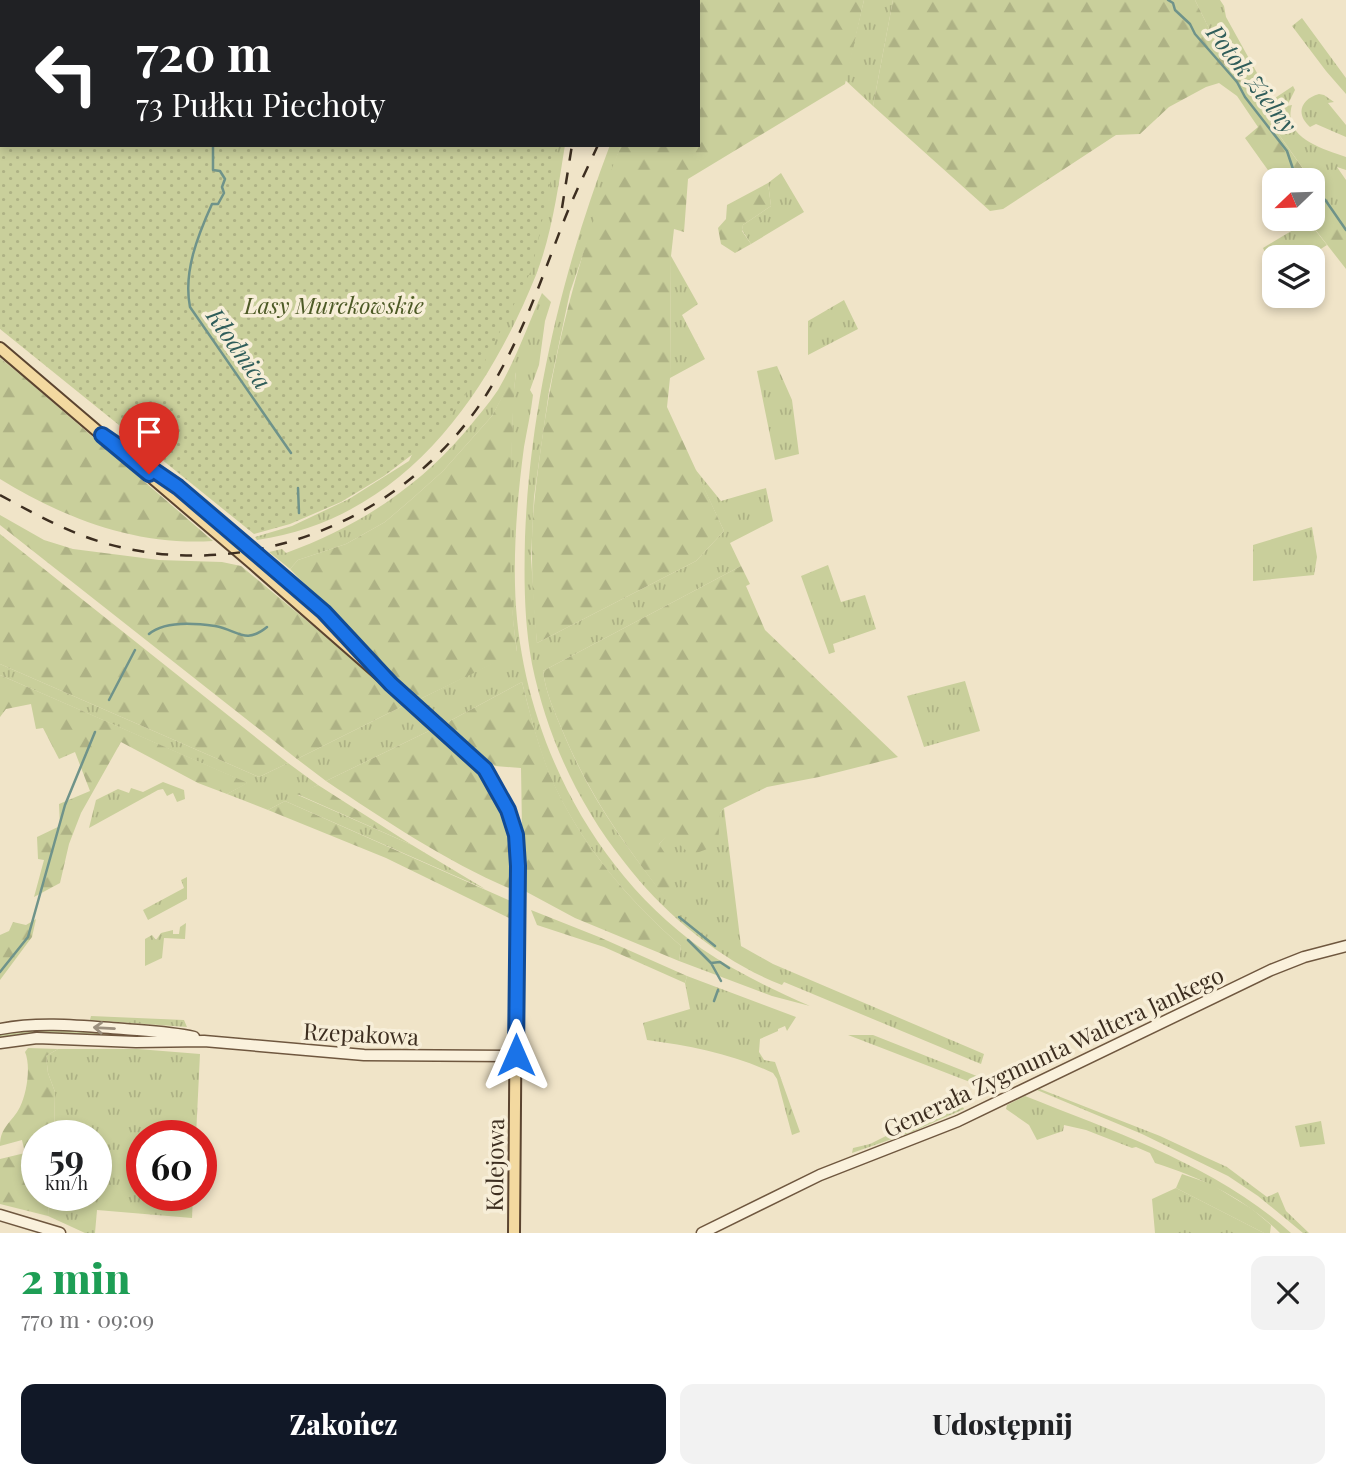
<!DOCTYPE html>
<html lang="pl">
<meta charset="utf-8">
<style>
:root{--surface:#fff;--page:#f2f2f2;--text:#202124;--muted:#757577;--accent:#111827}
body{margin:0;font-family:"Playfair Display",serif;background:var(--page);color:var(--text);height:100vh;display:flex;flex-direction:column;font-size:26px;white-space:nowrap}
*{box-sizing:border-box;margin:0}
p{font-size:23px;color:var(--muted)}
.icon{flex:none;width:38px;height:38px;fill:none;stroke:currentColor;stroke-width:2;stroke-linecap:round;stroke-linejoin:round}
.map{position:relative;height:1233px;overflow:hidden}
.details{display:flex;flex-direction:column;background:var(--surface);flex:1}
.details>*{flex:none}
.banner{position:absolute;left:0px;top:0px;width:700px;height:147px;box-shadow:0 4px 10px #0003;background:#202124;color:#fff;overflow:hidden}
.needle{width:46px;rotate:247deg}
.tools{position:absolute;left:1262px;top:168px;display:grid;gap:14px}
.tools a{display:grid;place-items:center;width:63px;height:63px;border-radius:14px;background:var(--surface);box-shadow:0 4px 10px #0003;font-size:35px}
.speed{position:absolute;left:21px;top:1120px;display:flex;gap:14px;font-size:35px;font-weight:700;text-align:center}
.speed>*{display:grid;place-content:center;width:91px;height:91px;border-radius:50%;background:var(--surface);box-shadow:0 4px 10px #0003;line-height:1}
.speed small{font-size:18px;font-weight:400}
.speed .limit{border:10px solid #d22;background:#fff;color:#111}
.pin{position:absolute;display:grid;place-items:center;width:60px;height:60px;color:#fff;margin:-72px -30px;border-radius:50% 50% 50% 0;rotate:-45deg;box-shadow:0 0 7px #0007}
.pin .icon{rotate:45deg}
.me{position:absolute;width:77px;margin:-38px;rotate:0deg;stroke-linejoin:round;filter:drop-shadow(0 0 5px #0008)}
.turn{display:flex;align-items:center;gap:24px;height:147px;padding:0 21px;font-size:32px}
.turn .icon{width:91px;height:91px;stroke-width:2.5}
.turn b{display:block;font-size:49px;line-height:60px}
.round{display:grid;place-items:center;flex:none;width:74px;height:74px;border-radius:14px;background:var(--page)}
.summary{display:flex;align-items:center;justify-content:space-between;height:119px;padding:0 21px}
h1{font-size:42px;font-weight:800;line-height:52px;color:#1e9e55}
.primary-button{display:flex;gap:14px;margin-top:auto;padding:14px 21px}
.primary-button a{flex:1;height:80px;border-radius:14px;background:var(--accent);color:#fff;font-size:28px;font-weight:800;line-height:80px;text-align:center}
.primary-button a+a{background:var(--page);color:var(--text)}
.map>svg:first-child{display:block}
</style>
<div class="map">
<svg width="1346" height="1233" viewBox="0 0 1346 1233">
<defs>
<pattern id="grass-tufts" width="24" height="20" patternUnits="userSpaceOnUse" patternTransform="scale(1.75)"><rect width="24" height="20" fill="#c9cf9b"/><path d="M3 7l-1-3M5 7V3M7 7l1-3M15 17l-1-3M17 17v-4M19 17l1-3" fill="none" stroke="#aeb285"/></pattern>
<pattern id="forest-firs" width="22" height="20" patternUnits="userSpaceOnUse" patternTransform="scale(1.75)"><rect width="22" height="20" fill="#c9cf9b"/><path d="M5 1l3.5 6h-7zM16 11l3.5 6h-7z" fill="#aeb285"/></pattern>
<pattern id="park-dots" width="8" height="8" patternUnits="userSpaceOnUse" patternTransform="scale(1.75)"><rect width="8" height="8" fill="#c9cf9b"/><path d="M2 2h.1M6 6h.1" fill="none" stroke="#aeb285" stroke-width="1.8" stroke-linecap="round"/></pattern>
</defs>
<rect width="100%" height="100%" fill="#f0e4c8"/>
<path fill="url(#grass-tufts)" d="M864,0H893L873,106L845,80Z
M1195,0H1220L1224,6L1226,17L1272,100L1293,86L1295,90L1287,106L1292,105C1282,138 1322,148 1346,157V170L1337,167L1346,180V229L1221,53Z
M1302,18L1346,78V94L1326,71L1292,26Z
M1319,94L1324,95L1334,102L1328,103L1346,125V137L1316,124L1310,127C1295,114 1301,99 1319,94Z
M553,145H565C558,188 552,234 536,275C485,401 401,519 257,540L255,537L292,526L349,499L409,461Z
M610,145H621L570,292L549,391L534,497L531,558L537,643L696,561L724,531L695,469L721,501L766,488L773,521L730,543L741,566L543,671C546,694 554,710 563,732C590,798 625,845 668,901L664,854L659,844L668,835L720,813L724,808L741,946L773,964L984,1054L981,1064L784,982L782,985C722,962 664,914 625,863C578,804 547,737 532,664C524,622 524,579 525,537C530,404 563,269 610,145Z
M781,173L804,212L751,244L742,230L743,225L771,206L768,183Z
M1308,221L1327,245L1308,257H1274V266H1272L1263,248Z
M671,256L698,304L682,315L705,359L670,378Z
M542,293L551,302L545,321L539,365L530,390L533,395C531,412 527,430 524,447C518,492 514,539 515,585C518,724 587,867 702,949C736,972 773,990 810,1006L772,996L679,961L681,946C627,899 579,842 550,776C538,746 530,714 522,682L446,723L418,700L517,651C504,568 511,483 513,399L516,372L492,416L443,471L413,498L385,522L346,544L298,560L290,569L269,552L282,549L286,553C357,527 416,489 465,432C476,418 488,405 498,390C516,359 528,325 542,293Z
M844,300L858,329L808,355V321Z
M777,366L792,400L799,454L775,460L757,371Z
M1312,527L1317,557L1314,575L1253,581V545Z
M828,565L841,602L865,595L876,629L833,644L835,652L829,654L801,576Z
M0,664L259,777L288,763L318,785L298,795L412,845L485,889L285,801L268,810L227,794L247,783L0,675Z
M965,681L980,731L924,747L907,696Z
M407,704L435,728L326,781L297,759Z
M163,782L184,790L185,799L177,802L173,793L167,796L163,789L158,790L89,828L96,800L118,789L129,793L131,788L143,792Z
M187,877V899L148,920L143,910L184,888L181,880Z
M186,923L185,939L164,938L162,958L145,966V939L152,935L156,940L161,933L173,930V934H179L180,927Z
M687,976L796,1017L787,1031L785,1026L778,1029V1031L760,1039L759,1052L764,1060L775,1062L800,1132L792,1135L777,1079L773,1073C733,1054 691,1046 647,1040L643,1023L690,1009L685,983Z
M91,1016L184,1020L187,1027L90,1020Z
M40,1029L160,1037L40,1034L0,1039V1033Z
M848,1035H873L1002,1086L1004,1089L996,1092Z
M58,1049H138L200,1054L196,1136H142V1195H193L192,1218L97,1210L95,1233H85L48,1216L49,1195H96V1136H54L55,1092L48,1073L46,1056Z
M1040,1089L1160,1136L1205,1157L1227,1167L1267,1197L1278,1192L1286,1211L1309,1233H1303L1258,1196L1228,1176L1142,1134L1037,1090Z
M1025,1096C1118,1133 1216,1166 1291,1233H1280C1246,1199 1200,1177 1155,1163L1150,1153L1136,1147L1132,1148L1086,1130L1064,1125L1063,1131L1037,1140L1029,1125L1006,1109L1007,1105Z
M961,1103L964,1109L912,1132L852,1153L853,1148L870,1144L924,1117Z
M1321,1121L1325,1144L1300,1147L1295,1126Z
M1176,1188L1264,1233H1155L1152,1199Z"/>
<path fill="url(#forest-firs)" d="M684,0H864L845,84L688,179L684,232L674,229L671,256L670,378L667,407L724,531L696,561L537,643C534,615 532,587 532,559C531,521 536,484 541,447C555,343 582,243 621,145H698V2H683Z
M893,0H1195L1221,53L1311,180H1295L1291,176L1275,180L1245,138L1258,127L1237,96L1219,83L1206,87L1169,107L1140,134L1116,135L1003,209L990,211L873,106Z
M1313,182L1346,229V269L1307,219H1312L1313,215L1319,210L1313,201Z
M768,183L771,206L743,225L742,231L751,244L735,253L721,244L718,228L726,219L727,205Z
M0,358L27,380L213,541C137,546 65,519 0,479Z
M516,370C512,409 512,449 511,489C510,544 509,597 517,652L418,700L290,569L298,560L346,544L385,522L413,498L443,471L492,416Z
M0,515L44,540L73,549L159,560L222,562L241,566L407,704L297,759L0,525Z
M0,534L288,763L259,777L0,664Z
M741,566L750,584L746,586L765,630L898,757L819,777L767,787L724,808L720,813L718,845L691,855L669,835L659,844L676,871L668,902C625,844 591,799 563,732C554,710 546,694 543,671Z
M0,675L248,783L227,794L198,783L121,742L81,813L69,844L60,883L34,897L44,860L38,859L37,837L60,826L59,804L90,791L75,752L59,759L43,728L36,729L31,704L6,709L0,717Z
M522,682C530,714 538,745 550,775C579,842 627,899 681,946L679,961L575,918L523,890L521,768L495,766L446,723Z
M435,728C494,783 512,809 513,890C447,862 386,821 326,781Z
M318,785L412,845L297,794Z
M285,801L513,902L512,923L509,918L386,858L268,810Z
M531,910L599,937L687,976L685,983L604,947L537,925Z
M36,919L32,937L0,980V935L9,931L13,922L26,925Z
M28,1048L58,1049L46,1056L48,1073L55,1092L54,1136H37V1195H49L48,1216L0,1204V1159L25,1153L22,1140L0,1146C0,1126 12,1123 20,1107C27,1093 31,1066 25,1052Z"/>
<path fill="url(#park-dots)" d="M0,0H572L2,2V145H558L532,269L482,367L457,407L426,444L384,476L341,502L290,524L254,534L0,329Z"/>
<path fill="#c9cf9b" d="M1182,1174L1211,1184L1252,1209L1271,1225L1270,1233H1264L1176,1188Z"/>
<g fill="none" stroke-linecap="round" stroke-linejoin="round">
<path stroke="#6f938a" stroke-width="2.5" d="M206,0L207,2
M1168,0L1173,3L1175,10L1190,24L1195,34L1237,82L1245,97L1287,151L1293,169L1306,180
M261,2L262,0
M213,145V170L220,171L225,179L222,187L224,193L218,204H212C198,235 183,272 190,307L291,453
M1312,187L1326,201L1346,230
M298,488L299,513
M149,634C165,620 195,623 215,626C238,630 245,645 267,627
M109,700L135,650
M679,917L715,946
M688,940L711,963L721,981
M711,963L720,962L729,968
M0,972L28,937L65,805L95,732
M714,1001L718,990"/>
<g stroke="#6f573f" stroke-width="13">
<path id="secondary" d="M0,1029C40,1021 83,1026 124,1029C148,1031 171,1032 194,1037
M0,1043L37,1038L136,1042L204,1041L364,1055L516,1056
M0,1215L60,1233
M702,1233L820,1175L958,1121L1271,970L1304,957L1346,946"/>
</g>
<g stroke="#5b4430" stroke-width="14">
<path id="primary" d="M0,348L253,564L470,754C496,780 513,812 517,849L514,1233
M146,464C179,486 209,513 239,539C278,571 316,604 351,641"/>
</g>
<use href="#secondary" stroke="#faf1dc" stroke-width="10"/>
<use href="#primary" stroke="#f3d9a0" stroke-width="10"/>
<path stroke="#3d2e20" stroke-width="2.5" stroke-dasharray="12 12" stroke-linecap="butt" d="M587,2L588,0
M668,2L669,0
M562,208L572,145
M0,495C33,513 65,531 101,542C246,586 409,520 488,392C522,338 542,277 565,218C575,193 587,169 598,145"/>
</g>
<defs><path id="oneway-shaft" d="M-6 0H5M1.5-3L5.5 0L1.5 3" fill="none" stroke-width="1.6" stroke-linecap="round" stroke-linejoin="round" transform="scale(1.75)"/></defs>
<use stroke="#9c907e" href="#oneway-shaft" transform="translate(104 1028) rotate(-177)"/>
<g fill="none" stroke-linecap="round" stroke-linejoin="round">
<g stroke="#114b97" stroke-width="18">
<path id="route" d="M149,474L102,435L178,487L260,557L324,612L391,684L485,769L508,810L516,835L518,866L516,1055"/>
</g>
<use href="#route" stroke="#1a73e8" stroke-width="12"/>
</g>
<g text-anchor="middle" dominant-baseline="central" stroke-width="7" stroke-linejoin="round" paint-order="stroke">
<g font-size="23" font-style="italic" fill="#4d5a26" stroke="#f7eed8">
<text x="334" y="304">Lasy Murckowskie</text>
</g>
<g font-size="23" fill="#3d2e20" stroke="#f7eed8">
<text transform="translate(361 1033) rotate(3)">Rzepakowa</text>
<text transform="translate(1053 1051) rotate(-25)">Generała Zygmunta Waltera Jankego</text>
<text transform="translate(494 1165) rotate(-89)">Kolejowa</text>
</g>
<g font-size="24" font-style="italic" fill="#2f5d5a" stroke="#f7eed8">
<text transform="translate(1253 78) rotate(52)">Potok Zielny</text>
<text transform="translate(240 348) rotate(55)">Kłodnica</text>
</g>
</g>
</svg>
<div class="tools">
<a><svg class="needle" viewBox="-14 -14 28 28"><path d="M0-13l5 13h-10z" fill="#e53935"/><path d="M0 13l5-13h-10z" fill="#757577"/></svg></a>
<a><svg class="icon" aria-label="layers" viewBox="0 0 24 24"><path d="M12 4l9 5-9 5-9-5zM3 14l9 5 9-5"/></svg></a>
</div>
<div class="speed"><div>59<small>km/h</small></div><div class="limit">60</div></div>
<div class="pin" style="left:149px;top:474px;background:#d93025"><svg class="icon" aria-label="arrive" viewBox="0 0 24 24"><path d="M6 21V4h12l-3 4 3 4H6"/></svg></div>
<svg class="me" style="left:516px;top:1055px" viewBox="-20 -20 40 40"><path d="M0-17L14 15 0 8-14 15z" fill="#1a73e8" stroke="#fff" stroke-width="4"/></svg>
<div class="banner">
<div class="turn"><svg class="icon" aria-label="left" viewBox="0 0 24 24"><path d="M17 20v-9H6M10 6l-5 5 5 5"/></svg><div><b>720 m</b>73 Pułku Piechoty</div></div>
</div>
</div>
<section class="details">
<div class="summary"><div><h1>2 min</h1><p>770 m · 09:09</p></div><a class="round"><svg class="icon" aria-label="close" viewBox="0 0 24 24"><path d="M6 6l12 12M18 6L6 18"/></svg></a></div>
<div class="primary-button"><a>Zakończ</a><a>Udostępnij</a></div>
</section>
